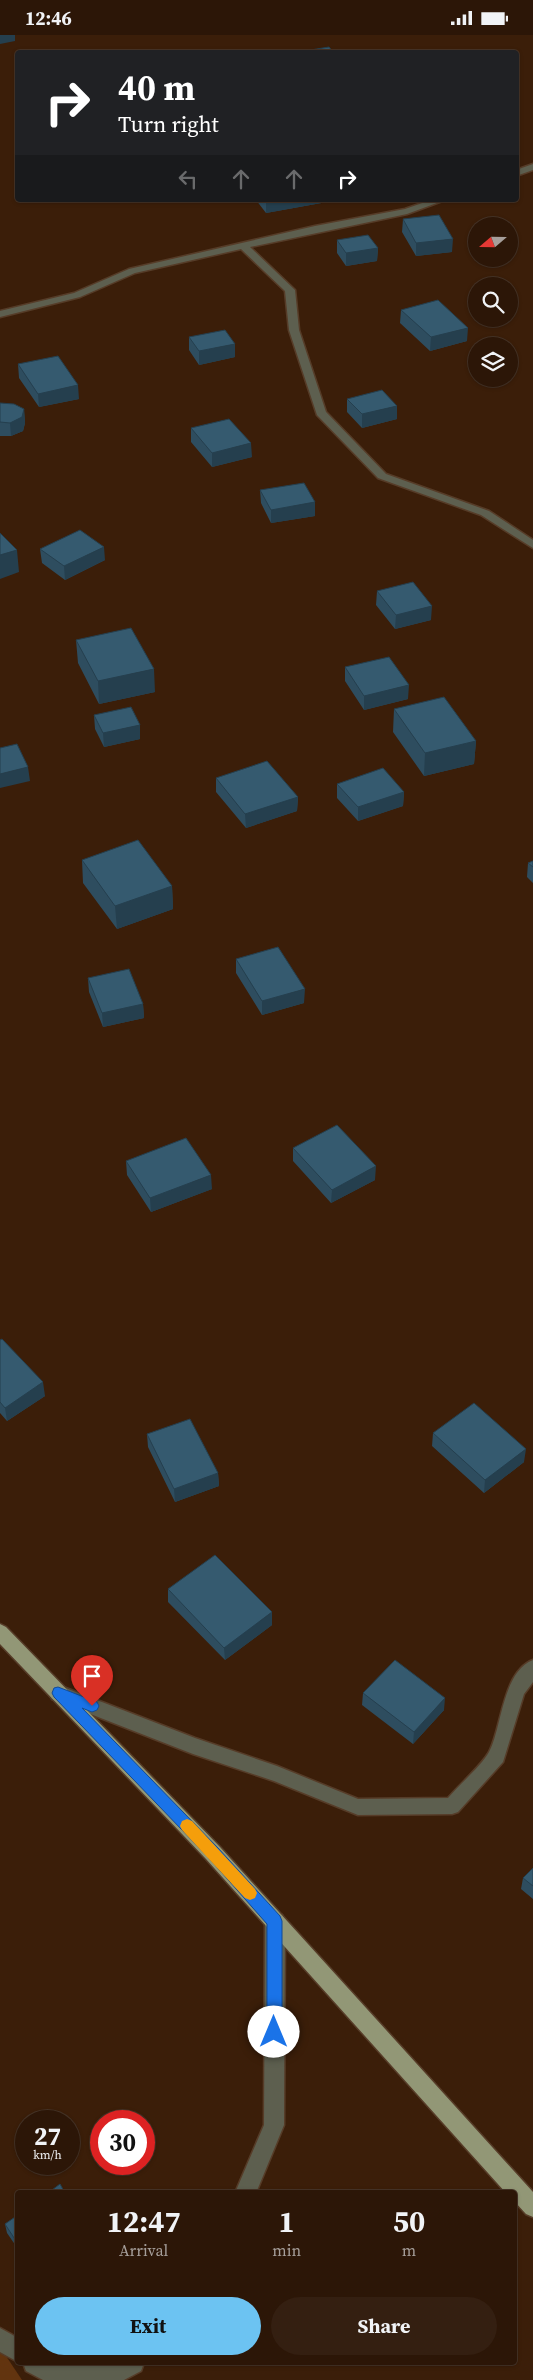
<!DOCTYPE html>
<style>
:root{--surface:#2c1607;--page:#341f11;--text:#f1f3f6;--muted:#a69f9b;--line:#483528;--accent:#6cc3f2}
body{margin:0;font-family:"Source Serif 4",serif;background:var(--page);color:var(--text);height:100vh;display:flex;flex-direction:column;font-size:19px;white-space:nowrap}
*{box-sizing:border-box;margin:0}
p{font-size:16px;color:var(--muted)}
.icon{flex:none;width:28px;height:28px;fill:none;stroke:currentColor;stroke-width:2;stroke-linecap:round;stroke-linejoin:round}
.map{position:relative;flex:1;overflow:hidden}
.sheet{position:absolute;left:15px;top:2155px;width:502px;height:175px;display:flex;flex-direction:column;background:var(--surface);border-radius:5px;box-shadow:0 1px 4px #0004,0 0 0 1px var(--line)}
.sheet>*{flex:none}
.guide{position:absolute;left:15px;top:15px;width:504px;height:152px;border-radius:5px;box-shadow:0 1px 4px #0004,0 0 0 1px var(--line);background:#202124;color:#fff;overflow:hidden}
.needle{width:32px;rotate:250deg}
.buttons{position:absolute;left:468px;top:182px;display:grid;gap:10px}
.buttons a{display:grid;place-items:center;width:50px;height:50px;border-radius:50%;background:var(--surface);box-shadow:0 1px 4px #0004,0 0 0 1px var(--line);font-size:25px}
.speed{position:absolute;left:15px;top:2075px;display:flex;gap:10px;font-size:25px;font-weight:700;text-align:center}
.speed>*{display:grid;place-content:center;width:65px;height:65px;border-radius:50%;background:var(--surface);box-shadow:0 1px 4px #0004,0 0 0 1px var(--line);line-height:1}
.speed small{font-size:12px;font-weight:400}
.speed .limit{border:8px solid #d22;background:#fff;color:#111}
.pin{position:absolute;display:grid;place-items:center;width:42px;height:42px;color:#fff;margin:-51px -21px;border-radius:50% 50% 50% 0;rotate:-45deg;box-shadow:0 0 5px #0007}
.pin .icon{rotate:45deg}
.me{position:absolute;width:55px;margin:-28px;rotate:0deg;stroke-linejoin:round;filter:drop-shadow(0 0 4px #0008)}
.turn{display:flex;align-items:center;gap:18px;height:105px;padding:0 20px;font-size:22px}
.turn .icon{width:65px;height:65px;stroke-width:2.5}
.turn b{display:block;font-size:35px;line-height:42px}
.lanes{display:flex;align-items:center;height:48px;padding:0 20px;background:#0003;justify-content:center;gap:25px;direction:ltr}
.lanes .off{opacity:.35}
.eta{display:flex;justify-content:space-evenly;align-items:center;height:85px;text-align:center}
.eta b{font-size:30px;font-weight:700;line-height:35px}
.button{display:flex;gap:10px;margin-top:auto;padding:10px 20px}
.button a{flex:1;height:58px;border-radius:30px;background:var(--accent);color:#111;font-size:20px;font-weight:700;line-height:58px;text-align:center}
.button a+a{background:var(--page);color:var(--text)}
.status{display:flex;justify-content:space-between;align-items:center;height:35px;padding:0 25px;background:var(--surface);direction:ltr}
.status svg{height:14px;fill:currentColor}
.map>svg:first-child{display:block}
</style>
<div class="status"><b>12:46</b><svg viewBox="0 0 49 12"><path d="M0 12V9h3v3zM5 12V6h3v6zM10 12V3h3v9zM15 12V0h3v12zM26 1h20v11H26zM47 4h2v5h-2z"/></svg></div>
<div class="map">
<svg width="533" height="2345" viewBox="0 0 533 2345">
<rect width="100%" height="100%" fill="#3b1e09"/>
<path fill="#62340f" d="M0,2312L22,2345H0Z"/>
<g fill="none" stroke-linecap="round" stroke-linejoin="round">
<g stroke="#563c28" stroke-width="3">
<path id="minor" d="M533,129V135L516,141V135Z
M431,165H445L407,179L250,212L295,255L299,295L326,377L386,439L489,476L533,505V513L481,480L378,443L317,380L289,295L285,256L241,214L135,238L80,262L0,282V276L74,258L129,234L315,191L405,174Z
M533,1625V1647L524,1659L503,1727L458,1777L452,1779L358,1780L274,1746L193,1719L52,1664L49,1658L52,1652L58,1650L195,1703L277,1731L358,1764L448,1763C459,1750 482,1730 489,1717C502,1693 502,1637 533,1625Z
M275,1877L282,1880L285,1886L284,2090L256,2158H235L264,2090L265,1886L268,1880Z
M0,2293L18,2303V2327L0,2317Z
M23,2328H76L108,2330L113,2328H144L141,2336L124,2345H43L26,2336Z"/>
</g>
<g stroke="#563c28" stroke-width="3">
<path id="major" d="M0,1589L6,1592L220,1812L533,2157V2182L526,2179L515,2167V2158H506L206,1824L0,1609Z"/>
</g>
<use href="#minor" fill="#5d5f4f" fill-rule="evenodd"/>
<use href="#major" fill="#929776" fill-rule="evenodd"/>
</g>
<path fill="#2e4d5f" d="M256,165H338L266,178Z
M403,184L452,217L416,221L402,197Z
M337,205L378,213L377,226L346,231L337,218Z
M401,275L467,306L430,316L400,288Z
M189,302L235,322L199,330L189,315Z
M18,329L79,364L39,372L19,343Z
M347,364L397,384L362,393L347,377Z
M0,368L24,374L25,388L23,396L11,401H0Z
M191,393L252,422L212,432L191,407Z
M260,455L315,481L271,488L261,468Z
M40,514L105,525L65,545L42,528Z
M377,556L431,585L395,594L376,570Z
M76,605L155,657L99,669L78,628Z
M345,632L408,664L364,675L345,646Z
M394,674L476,706L474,729L424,741L393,697Z
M94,680L140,704L104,712L95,694Z
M216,743L298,762L297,776L246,793L216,757Z
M337,749L404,757L403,771L358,786L337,763Z
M82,825L172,851L173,874L117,894L83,848Z
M533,826V848L527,842L528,828Z
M236,924L304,968L262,980L236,938Z
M88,943L143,969L144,983L103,992L89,957Z
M293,1113L375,1145L331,1168L293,1126Z
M126,1126L212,1154L151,1177L127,1140Z
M0,1305L45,1361L7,1386L0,1378Z
M433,1398L524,1427L484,1458L432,1411Z
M147,1399L218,1438L219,1451L175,1467L148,1412Z
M168,1554L272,1590L225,1625L168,1567Z
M363,1658L444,1675L413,1709L362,1670Z
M533,1833V1864L521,1854L523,1843Z
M18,2180V2214L7,2198L5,2189Z"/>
<path fill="#253f4e" d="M0,0H15V6L0,9Z
M266,165H338L266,178Z
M453,204L452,217L416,221V208Z
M378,213L377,226L346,231V218Z
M468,293L467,306L430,316L431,302Z
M235,309V322L199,330V316Z
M78,350L79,364L39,372L38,359Z
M397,371V384L362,393V379Z
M24,374L25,388L23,396L11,401L10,388Z
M251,408L252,422L212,432V418Z
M315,467V481L271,488V475Z
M104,512L105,525L65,545L64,531Z
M17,515L19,537L0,544V520Z
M432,571L431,585L395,594L396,580Z
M154,634L155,657L99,669L98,646Z
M409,650L408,664L364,675V661Z
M140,690V704L104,712L103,698Z
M476,706L474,729L424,741L425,718Z
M28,732L30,746L0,753V739Z
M404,757L403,771L358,786V772Z
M298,762L297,776L246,793L245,779Z
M172,851L173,874L117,894L115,871Z
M305,954L304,968L262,980V966Z
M143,969L144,983L103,992L102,978Z
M376,1131L375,1145L331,1168L332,1155Z
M211,1140L212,1154L151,1177L150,1163Z
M43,1347L45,1361L7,1386L5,1373Z
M526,1414L524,1427L484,1458L485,1445Z
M218,1438L219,1451L175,1467L174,1454Z
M272,1577V1590L225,1625L224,1613Z
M445,1663L444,1675L413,1709L414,1697Z"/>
<path fill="#355a6f" stroke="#253f4e" d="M329,12L334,18H292Z
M439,180L453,204L416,208L403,184Z
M368,200L378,213L346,218L337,205Z
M438,265L468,293L431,302L401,275Z
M225,295L235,309L199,316L189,302Z
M58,321L78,350L38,359L18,329Z
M382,355L397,371L362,379L347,364Z
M0,368L14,369L24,374L22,382L10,388L0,387Z
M229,384L251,408L212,418L191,393Z
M304,448L315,467L271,475L260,455Z
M80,495L104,512L64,531L40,514Z
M0,498L17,515L0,520Z
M413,547L432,571L396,580L377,556Z
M131,593L154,634L98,646L76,605Z
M389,622L409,650L364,661L345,632Z
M444,662L476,706L425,718L394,674Z
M131,672L140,690L103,698L94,680Z
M17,709L28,732L0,739V713Z
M267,726L298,762L245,779L216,743Z
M383,733L404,757L358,772L337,749Z
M138,805L172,851L115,871L82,825Z
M533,826V832L528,828Z
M278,912L305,954L262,966L236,924Z
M129,934L143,969L102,978L88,943Z
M337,1090L376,1131L332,1155L293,1113Z
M186,1103L211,1140L150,1163L126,1126Z
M2,1304L43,1347L5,1373L0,1367V1305Z
M474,1368L526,1414L485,1445L433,1398Z
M190,1384L218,1438L174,1454L147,1399Z
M215,1520L272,1577L224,1613L168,1554Z
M395,1625L445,1663L414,1697L363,1658Z
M533,1833V1851L523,1843Z
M60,2149L65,2158H48Z
M18,2180V2209L5,2189Z"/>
<path fill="#1a73e8" stroke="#114b97" d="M58,1652L97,1667L99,1671L97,1675L92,1677L82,1673L218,1813L280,1881L282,1886V1997L280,2002L274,2005L269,2002L267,1997V1889L208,1822L54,1662L52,1658L54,1653Z"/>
<path fill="#f59e0b" d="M187,1784L192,1786L255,1854L257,1858L255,1863L250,1865L245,1863L182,1795L180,1791L182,1786Z"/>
</svg>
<div class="buttons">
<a><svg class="needle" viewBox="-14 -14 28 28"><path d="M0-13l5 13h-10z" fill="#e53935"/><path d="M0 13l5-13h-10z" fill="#a69f9b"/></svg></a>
<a><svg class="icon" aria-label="search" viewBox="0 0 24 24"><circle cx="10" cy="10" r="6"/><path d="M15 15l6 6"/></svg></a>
<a><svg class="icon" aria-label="layers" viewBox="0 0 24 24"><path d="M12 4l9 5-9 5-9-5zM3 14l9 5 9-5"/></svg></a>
</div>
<div class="speed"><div>27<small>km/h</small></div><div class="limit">30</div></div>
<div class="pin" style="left:92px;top:1671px;background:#d93025"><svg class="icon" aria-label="arrive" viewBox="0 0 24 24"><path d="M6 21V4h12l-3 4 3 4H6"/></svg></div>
<svg class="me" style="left:274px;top:1997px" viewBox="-20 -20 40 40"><circle r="19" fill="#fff"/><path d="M0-13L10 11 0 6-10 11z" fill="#1a73e8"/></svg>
<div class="guide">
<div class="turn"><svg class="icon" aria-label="right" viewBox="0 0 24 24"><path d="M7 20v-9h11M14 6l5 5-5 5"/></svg><div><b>40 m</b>Turn right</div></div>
<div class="lanes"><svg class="icon off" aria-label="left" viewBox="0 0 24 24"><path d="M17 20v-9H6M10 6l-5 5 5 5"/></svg><svg class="icon off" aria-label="ahead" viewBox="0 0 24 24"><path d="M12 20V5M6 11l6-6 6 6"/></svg><svg class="icon off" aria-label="ahead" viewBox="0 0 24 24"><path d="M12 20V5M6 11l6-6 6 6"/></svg><svg class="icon" aria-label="right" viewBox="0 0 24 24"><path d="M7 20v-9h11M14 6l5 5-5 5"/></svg></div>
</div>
<section class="sheet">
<div class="eta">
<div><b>12:47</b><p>Arrival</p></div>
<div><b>1</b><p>min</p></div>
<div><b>50</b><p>m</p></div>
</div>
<div class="button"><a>Exit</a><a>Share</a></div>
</section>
</div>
